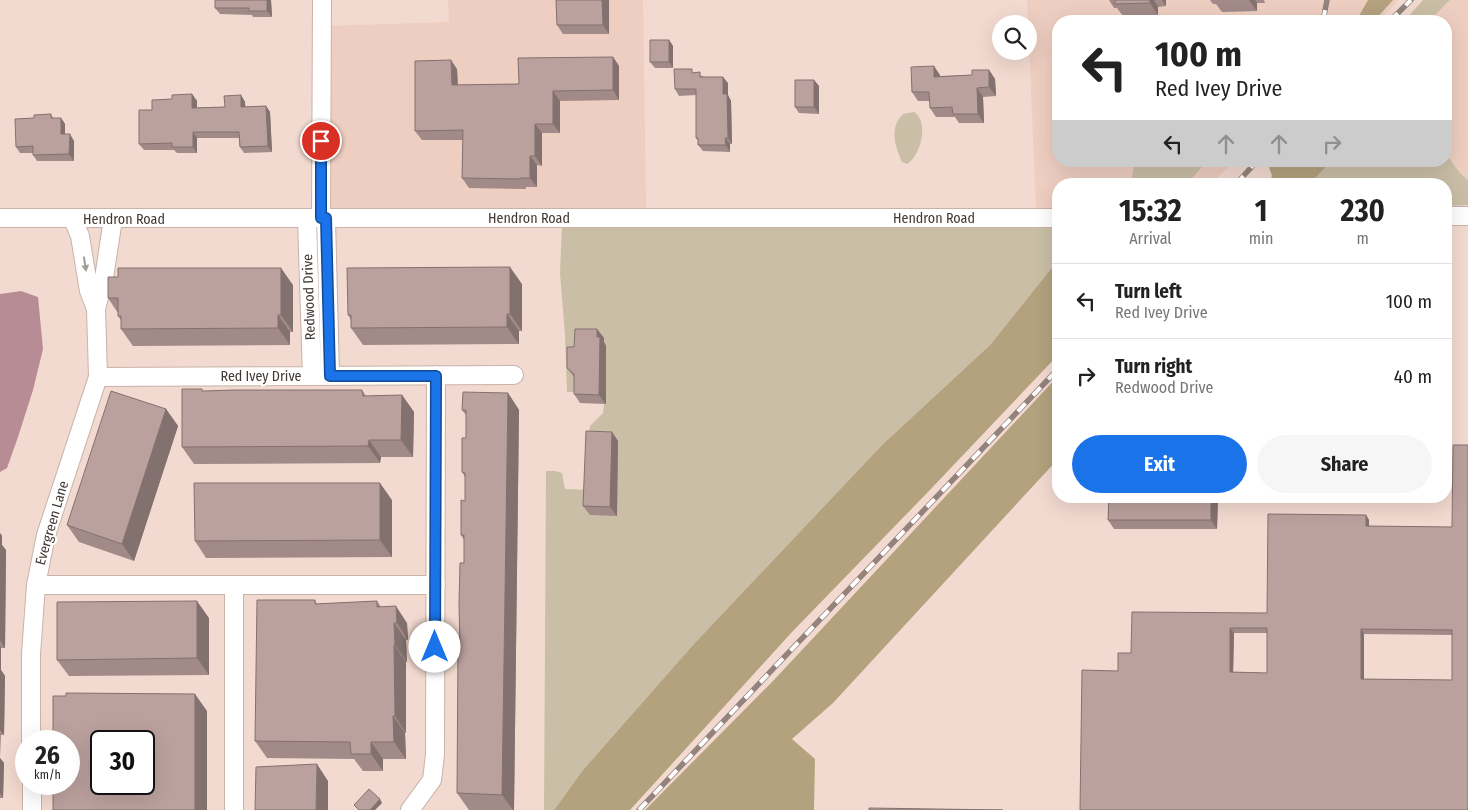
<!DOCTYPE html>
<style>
:root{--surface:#fff;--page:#f6f6f6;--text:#222;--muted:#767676;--line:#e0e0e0;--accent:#1a73e8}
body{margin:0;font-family:"Fira Sans Condensed",sans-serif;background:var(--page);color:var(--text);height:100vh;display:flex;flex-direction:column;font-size:19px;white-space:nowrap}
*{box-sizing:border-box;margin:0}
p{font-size:16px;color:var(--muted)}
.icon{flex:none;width:28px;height:28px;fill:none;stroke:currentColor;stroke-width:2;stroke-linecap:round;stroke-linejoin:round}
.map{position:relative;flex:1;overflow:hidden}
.side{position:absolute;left:1052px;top:178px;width:400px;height:325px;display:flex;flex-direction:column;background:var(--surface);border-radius:20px;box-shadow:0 5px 20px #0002}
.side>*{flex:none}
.guide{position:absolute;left:1052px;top:15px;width:400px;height:152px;border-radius:20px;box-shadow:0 5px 20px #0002;background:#fff;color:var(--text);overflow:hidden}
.controls{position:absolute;left:992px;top:15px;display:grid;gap:10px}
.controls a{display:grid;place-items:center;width:45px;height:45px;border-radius:50%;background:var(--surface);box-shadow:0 5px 20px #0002;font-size:25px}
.speed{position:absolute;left:15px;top:730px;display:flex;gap:10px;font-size:25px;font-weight:700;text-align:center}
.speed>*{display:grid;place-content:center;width:65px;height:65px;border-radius:50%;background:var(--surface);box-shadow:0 5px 20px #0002;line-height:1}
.speed small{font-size:12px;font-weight:400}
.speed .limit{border:2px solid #111;border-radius:8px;background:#fff;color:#111}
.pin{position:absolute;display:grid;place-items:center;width:42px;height:42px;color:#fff;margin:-21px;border:2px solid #fff;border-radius:50%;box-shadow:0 1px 5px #0007}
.me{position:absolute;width:55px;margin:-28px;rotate:0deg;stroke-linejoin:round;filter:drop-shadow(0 0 4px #0008)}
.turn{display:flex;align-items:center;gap:18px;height:105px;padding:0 20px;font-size:22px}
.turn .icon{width:65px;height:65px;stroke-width:2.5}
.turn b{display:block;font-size:35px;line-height:42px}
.lanes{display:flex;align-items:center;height:48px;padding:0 20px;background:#0003;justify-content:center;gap:25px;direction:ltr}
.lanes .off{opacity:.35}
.eta{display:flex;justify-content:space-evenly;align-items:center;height:85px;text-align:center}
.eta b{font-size:30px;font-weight:700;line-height:35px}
.cta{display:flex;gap:10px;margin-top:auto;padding:10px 20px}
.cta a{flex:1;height:58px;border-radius:30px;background:var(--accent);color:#fff;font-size:20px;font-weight:700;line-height:58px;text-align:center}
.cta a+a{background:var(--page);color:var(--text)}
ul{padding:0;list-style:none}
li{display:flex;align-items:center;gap:15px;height:75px;padding:0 20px;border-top:1px solid var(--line)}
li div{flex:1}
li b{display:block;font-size:19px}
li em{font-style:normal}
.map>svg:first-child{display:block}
</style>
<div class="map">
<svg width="1468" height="810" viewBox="0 0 1468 810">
<rect width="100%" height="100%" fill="#f3dad0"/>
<path fill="#eecec0" d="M448,0H643L646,208H312L313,28L322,26L449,22Z
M1027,0H1399L1378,21H1059V161H1236L1210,184H1059V207L1036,208Z
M1450,0H1468V180L1460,173L1446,154V21H1429Z"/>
<path fill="#cabea6" d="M1423,0H1450L1429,21H1404Z
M914,112C930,122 920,157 907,164L902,162C895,146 889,128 903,114Z
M1446,154L1460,173L1468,180V205L1446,206V184H1310L1331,161H1446Z
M1135,161H1207L1187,184H1134L1132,176Z
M562,225L1059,226V261L1050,270L990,345L882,445L693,645L583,770L554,810H544L546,471H555L562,473L565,489L590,490L617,516L618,441L588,440L590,426L603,413L604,404H606V346L574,374V392H567L565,335L560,273Z"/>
<path fill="#b4a27e" d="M1368,0H1393L1374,21H1359V16Z
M1272,161H1331L1310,184H1268L1272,176L1268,164Z
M1059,261V354L927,493L792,632L630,810H554L583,770L693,645L882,445L990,345L1050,270Z
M1059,375V458L833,703L792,739L815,759L814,810H645L773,681Z"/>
<path fill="#b78c94" d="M21,291L38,297L43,349L33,390L18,437L7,468L0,472V294Z"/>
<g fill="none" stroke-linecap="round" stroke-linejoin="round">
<g stroke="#c9b2a7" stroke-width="20">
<path id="minor" d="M1446,216H1468
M0,218H1059
M321,218L322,0
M326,218L330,376
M73,219L80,236L89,291L96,309
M307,219L312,376
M98,377L514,375
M36,585H436
M31,741V654L36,585L46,535L98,377L96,309L104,278L113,219
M32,784V810
M234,810V585
M410,810L432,780L435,755L436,375"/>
</g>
<use href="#minor" stroke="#fff" stroke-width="18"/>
<g stroke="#94837c" stroke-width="5.5">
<path id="rail" d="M1323,21L1327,0
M1390,21L1411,0
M1236,184L1257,161
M639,810L1059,368"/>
</g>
<use href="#rail" stroke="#fff" stroke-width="4" stroke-dasharray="11" stroke-linecap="butt"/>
</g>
<path fill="#a18a88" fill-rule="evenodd" d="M215,0H271L272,17H253L252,15L220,14L215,8Z
M556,0H609V34H563L557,25Z
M1109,0H1166V6L1158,7V15L1123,16L1117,8H1114Z
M1210,0H1264L1265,3H1257V11L1222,12L1216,4H1213Z
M669,40L673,46V68H655L650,62Z
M613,57L619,66V100L560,101V133H542V166L537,165V187H526V189L469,188L462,178L463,140H422L415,131L457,69L458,85L519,84Z
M989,70L995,79L996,96L983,97L984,123H959L955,117H936L930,108V101H918L912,92L940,75V76L972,75Z
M694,72L704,77L728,83V95L731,101L732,144H730V152L703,151L698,145V140L696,138V95L679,96L675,89Z
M814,80L819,86V114L799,113L795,107Z
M192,94L197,101V108L225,107L241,95L245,102V107L266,106L270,112L272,152L244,153L240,147L239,138H197V153H177L174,150H144L139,144L152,110L172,99Z
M51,114L53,118H61L65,124V134L74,141V161H37L33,155V153H20L16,147L34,118Z
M522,284V331H519V344L363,345L351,328V320L348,315Z
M293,285V332H290V345L133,346L121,329V320L118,316V313L108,298Z
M597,329L604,338V342L606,346V404L580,403L574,394V377L567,368L574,347Z
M362,390L366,396L402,395L414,412L413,457H381L380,463L194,464L182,447L203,391Z
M508,393L519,410L514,810H469L457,793L460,649L464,563V540L461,535L465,501V477L462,472L466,438V415L462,410Z
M166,409L178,426L134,561L79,542L67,525Z
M612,432L618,441L617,516L590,515L583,506Z
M1109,496H1218L1217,529H1114L1108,520Z
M392,500V557L206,558L195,541Z
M1366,515L1369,520V526L1452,527L1468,810L1118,671L1131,653L1267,613ZM1234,633H1267V673L1233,672ZM1364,634L1452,635V680L1364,679Z
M0,533L2,536V545L6,550L5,648H1V670L5,676L4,735H1L0,758L4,763L3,798H0Z
M315,600L317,604L377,601L381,607L407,623L408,640H406L407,662H406V733H405L406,759H383V771H363L354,759L267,758L255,741Z
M209,618V675L69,676L57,660Z"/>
<path fill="#83716f" d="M267,0H271L272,17L267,11Z
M602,0H609V34L603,25Z
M1150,0H1154L1158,7V15L1150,3Z
M1162,0H1166V6Z
M1249,0H1255L1257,3V11Z
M669,40L673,46V68L669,62Z
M613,57L619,66V100L613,90Z
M451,60L457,69L458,95L452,85Z
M934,66L940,75V86L934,77Z
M989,70L995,79L996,96L989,87Z
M723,77L728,83V95L731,101L732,144L728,138L723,94Z
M814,80L819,86V114L814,107Z
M977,88L983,97L984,123L978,114Z
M553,91L560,101V133L553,124Z
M192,94L197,101V114L192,108Z
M241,95L245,102L246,113L241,107Z
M266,106L270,112L272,152L268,146Z
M61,118L65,124V141L61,134Z
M535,124L542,133V166L535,156Z
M193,132L197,138V153L193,147Z
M70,134L74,141V161L69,154Z
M725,138L730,144V152L726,145Z
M530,156L537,165V187L530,178Z
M510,267L522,284V331L510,314Z
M281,268L293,285V332L281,315Z
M507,314L519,331V344L507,327Z
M278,315L290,332V345L278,328Z
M597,329L604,338V342L606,346V404L599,395Z
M508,393L519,410L514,810H513L502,795Z
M402,395L414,412L413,457L401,440Z
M166,409L178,426L134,561L122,544Z
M612,432L618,441L617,516L610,507Z
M369,440L381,457L380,463L368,446Z
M380,483L392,500V557L380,540Z
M1211,496H1218L1217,529L1211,520Z
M1366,515L1369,520V531L1366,526Z
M0,533L2,536V545L6,550L5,648L0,640Z
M197,601L209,618V675L197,658Z
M396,606L407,623L408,640L397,623Z
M394,623L406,640L407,662L395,645Z
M1230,628L1234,633L1233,677L1230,672Z
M1361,629L1364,634V683L1361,679Z
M394,645L406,662V733L395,716Z
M0,646L1,648V670L5,676L4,735L0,730Z
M195,694L207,711V810H195Z
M393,716L405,733L406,759L394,742Z
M0,734V758L4,763L3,798L0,793Z
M371,742L383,759V771L371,754Z
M317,764L328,781V810H316Z
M380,799L382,803L375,810H370Z"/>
<path fill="#bba19e" stroke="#83716f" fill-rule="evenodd" d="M215,0H267V11H249V8H215Z
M556,0H602L603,25H557Z
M1115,0H1150V3L1115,4Z
M650,40H669V62H650Z
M613,57V90L553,91V124H535V156H530V178H520V179L462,178L463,130L415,131V61L451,60L452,85L519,84L518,58Z
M934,66V77L972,75V70H989V87L977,88L978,114H953L952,107L930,108L929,92H912L911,67Z
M674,69H692V73L700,72V77H723V94H727L728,138H725L726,145H698V138H696V89H675Z
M795,80H814V107H795Z
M192,94V108L225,107L224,96L241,95V107L266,106L268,146L240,147L239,132H193V147H172V143L139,144V110H152V100L172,99V95Z
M51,114V118H61V134H70L69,154L33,155V146L16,147L15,119L34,118V115Z
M510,267V314H507V327L351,328V315H348L347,268Z
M118,268H281V315H278V328L121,329V316H118V298H108V277H118Z
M575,329H597V337H600L599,395L574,394V374L567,368V347H574Z
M182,389H202V391L234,390H362L363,396L402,395L401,440H369L368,446L182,447Z
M111,391L166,409L122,544L67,525Z
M463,392L508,393L502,795L457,793L458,649H460L459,604L460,563H464V535H461V500L465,501V473L462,472V438H466V410H462Z
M586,431L612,432L610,507L583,506Z
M1453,445H1468V810H1080L1082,670L1118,671V653H1131L1132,612L1267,613L1268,514L1366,515V526L1452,527ZM1230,628H1267V673L1230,672ZM1361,629L1452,630V680L1361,679Z
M194,483H380V540L195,541Z
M1109,496H1211V520H1108Z
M257,600H315V604L377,601V607L396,606L397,623H394L395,645H394L395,716H393L394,742H371V754H351L350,742L255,741Z
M197,601V658L57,660V602Z
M66,693L195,694V810H53V784H69V741H53V696H66ZM101,741H144V784H101Z
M317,764L316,810H255L256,767Z
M369,789L380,799L370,810H359L354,805Z
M869,808L1003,810H869Z"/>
<defs><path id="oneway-solid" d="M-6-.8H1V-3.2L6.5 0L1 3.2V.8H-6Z" transform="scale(1.25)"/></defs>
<use fill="#a09c9a" href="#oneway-solid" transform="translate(85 264) rotate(81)"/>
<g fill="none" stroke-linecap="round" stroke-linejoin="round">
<g stroke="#114b97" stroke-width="12">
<path id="route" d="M321,141V218H326L330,376H436L435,647"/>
</g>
<use href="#route" stroke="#1a73e8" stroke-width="9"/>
</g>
<g text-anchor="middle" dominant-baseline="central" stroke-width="4.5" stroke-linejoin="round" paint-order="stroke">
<g font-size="14" fill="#423934" stroke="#fff">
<text x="529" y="218">Hendron Road</text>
<text x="934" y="218">Hendron Road</text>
<text x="124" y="219">Hendron Road</text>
<text transform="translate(309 297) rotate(-92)">Redwood Drive</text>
<text x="261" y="376">Red Ivey Drive</text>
<text transform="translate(52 523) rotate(-74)">Evergreen Lane</text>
</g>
</g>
</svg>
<div class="controls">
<a><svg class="icon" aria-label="search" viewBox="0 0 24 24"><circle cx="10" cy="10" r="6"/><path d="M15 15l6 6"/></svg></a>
</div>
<div class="speed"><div>26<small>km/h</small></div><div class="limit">30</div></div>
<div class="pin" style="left:321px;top:141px;background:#d93025"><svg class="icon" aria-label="arrive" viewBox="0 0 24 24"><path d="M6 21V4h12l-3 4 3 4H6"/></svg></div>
<svg class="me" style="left:435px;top:647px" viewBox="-20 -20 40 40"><circle r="19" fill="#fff"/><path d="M0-13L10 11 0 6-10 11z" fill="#1a73e8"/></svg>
<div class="guide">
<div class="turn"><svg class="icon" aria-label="left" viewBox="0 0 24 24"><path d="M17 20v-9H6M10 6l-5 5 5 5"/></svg><div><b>100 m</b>Red Ivey Drive</div></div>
<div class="lanes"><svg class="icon" aria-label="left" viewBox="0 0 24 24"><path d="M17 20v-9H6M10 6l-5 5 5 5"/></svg><svg class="icon off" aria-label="ahead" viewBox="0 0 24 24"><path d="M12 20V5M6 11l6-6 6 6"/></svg><svg class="icon off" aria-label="ahead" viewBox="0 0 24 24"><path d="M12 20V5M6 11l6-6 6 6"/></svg><svg class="icon off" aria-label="right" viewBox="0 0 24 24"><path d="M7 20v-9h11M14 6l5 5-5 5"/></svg></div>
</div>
<section class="side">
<div class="eta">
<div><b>15:32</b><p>Arrival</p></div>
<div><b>1</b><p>min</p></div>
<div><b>230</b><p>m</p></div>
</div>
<ul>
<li><svg class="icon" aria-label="left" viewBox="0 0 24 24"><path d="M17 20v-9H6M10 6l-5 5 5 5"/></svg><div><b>Turn left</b><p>Red Ivey Drive</p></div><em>100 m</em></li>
<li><svg class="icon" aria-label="right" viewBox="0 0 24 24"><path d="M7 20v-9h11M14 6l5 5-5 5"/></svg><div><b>Turn right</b><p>Redwood Drive</p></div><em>40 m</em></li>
</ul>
<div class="cta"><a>Exit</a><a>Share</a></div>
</section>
</div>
